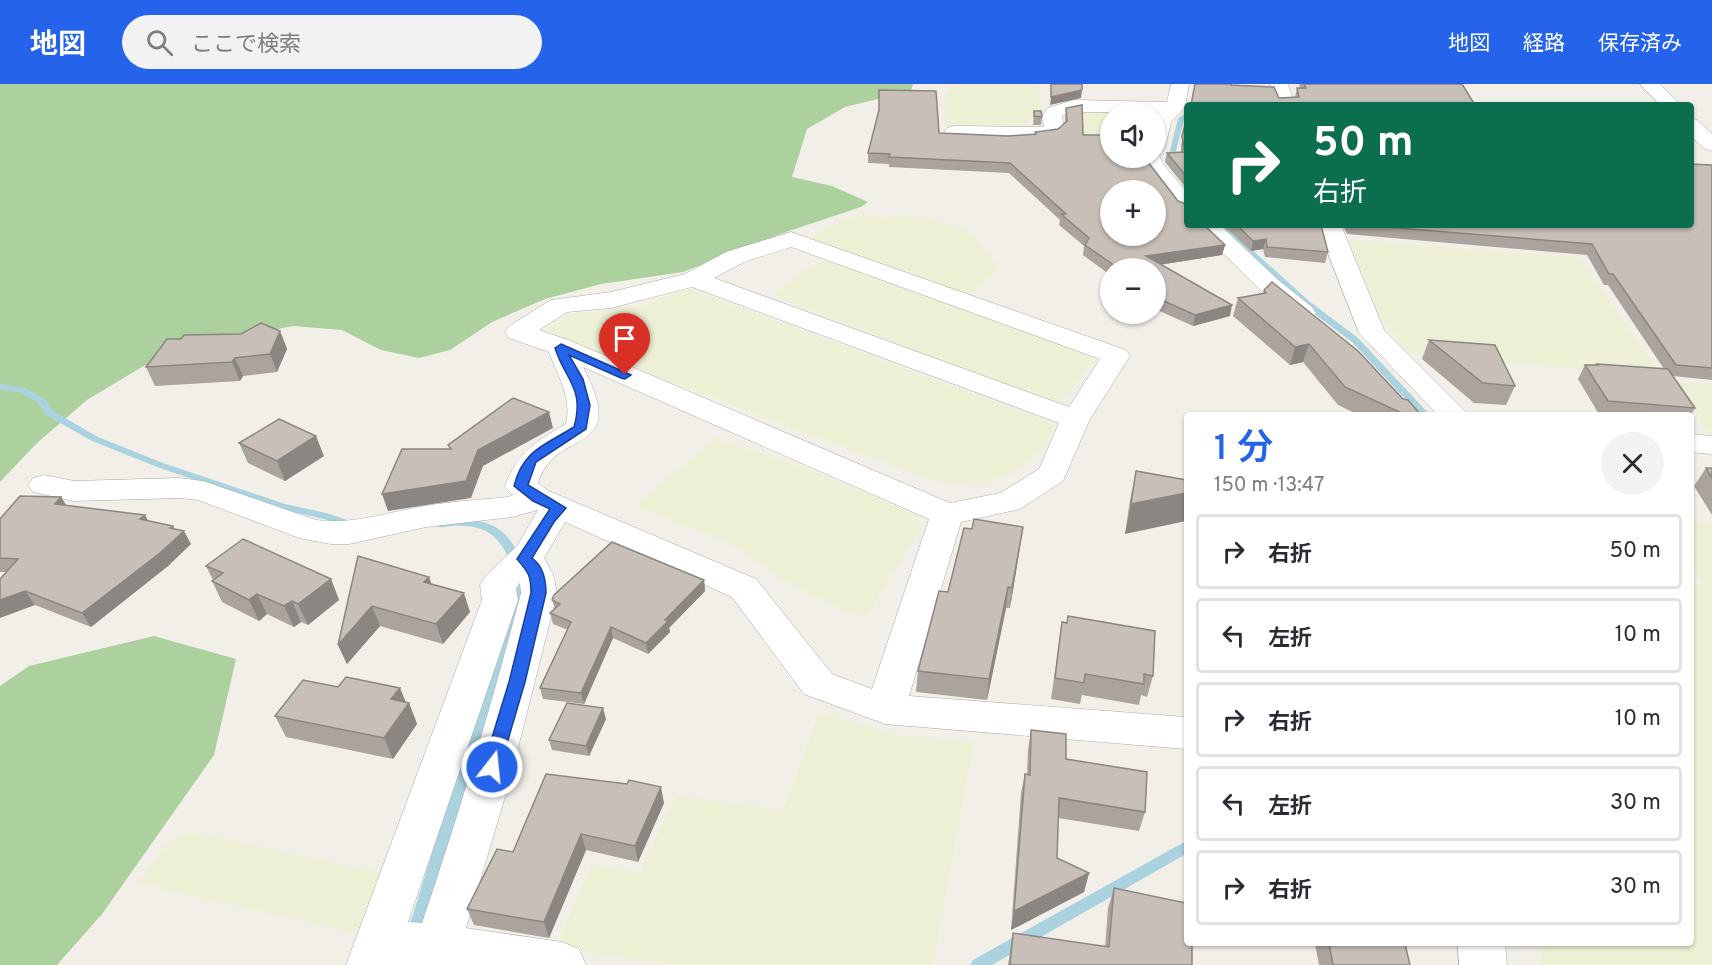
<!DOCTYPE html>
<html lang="ja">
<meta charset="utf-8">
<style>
:root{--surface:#fff;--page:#f2f2f3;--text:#2b2b33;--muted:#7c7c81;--line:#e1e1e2;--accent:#2563eb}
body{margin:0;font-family:Overpass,"Noto Sans JP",sans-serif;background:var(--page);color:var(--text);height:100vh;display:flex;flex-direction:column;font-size:22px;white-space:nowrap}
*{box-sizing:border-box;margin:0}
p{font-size:20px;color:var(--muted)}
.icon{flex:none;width:33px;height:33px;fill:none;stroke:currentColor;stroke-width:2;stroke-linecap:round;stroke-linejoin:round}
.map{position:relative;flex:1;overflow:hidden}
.drawer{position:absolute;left:1184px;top:328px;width:510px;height:534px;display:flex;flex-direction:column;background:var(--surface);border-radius:6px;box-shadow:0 2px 4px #0004}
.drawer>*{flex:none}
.guide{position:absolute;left:1184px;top:18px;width:510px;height:126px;border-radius:6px;box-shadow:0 2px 4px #0004;background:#0b6e4f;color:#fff;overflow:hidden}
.buttons{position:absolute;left:1100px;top:18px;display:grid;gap:12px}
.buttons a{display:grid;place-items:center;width:66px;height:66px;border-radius:50%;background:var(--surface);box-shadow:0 2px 4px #0004;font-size:30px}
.pin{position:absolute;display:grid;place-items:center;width:51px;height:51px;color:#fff;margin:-62px -26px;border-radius:50% 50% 50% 0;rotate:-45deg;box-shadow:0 0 6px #0007}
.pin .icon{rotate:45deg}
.me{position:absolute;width:66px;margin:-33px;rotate:16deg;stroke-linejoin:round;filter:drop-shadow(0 0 4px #0008)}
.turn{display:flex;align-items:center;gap:21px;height:126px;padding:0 30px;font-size:27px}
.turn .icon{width:78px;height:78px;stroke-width:2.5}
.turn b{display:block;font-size:42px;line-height:51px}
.round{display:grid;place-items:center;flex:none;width:63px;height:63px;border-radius:32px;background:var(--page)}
.head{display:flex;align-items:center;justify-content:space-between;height:102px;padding:0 30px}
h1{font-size:36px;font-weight:600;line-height:45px;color:var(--accent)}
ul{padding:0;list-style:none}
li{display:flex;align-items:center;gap:18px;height:75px;margin:0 12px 9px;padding:0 18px;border:3px solid var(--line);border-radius:6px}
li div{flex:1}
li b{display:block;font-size:22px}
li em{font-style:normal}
header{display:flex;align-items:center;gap:36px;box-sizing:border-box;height:84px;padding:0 30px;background:var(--accent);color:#fff}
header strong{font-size:28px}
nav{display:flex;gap:33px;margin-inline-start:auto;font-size:21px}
.search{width:420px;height:54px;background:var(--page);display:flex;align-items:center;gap:15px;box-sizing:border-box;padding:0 21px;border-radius:33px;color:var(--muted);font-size:22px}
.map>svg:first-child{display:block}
</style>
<header>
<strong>地図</strong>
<div class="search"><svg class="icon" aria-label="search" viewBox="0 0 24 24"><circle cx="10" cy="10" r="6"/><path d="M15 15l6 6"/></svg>ここで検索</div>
<nav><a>地図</a><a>経路</a><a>保存済み</a></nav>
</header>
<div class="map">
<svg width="1712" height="881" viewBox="0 0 1712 881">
<rect width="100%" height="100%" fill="#f2efe9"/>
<path fill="#eef0d5" d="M953,0H1037L1043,34H1027L1028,45H946L945,17Z
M1064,27H1157L1155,33V28H1110V51H1065L1059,29Z
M858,130L880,133L914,131L969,146L999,184L972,210H964L807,156L821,147Z
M1349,156L1579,173L1661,290L1658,292L1411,270L1379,233Z
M830,176L1095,270L1096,274L1060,319L1048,317L779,214L774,209L812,181Z
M687,204L1052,339L1056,346L1036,372L1019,386L988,398L947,399L922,392L738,324L547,249L548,243L568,231L650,220Z
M1672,297L1712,300V350H1709Z
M716,354L809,385L917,431L919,447L867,532L846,528L785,497L737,463L639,423L638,419Z
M1691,437L1712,439V881H1541L1540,860H1690L1691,500L1704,501L1691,479Z
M819,629L893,650L974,659L933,881H668L556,863L591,781L640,789L675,712L783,726Z
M193,748L385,790L363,851L138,799L168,758Z"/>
<path fill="#add19e" d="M0,0H913L911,7L845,23L807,45L792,93L832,102L868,118L861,123L777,151L683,188L601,200L545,215L492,238L450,266L419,274L381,266L342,246L293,242L189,262L142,283L87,316L37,359L0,398Z
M154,552L236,575L214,671L102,830L57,881H0V602L29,582Z"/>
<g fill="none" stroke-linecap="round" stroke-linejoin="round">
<path fill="#aad3df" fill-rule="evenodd" d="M1186,30V34L1184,35L1175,71L1186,93V101L1183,99L1169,71L1178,34Z
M1220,141H1228L1248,162L1309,217L1358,254L1431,332H1421L1352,258L1303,221L1242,166Z
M0,300L25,304L45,315L53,327L98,353L163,379L285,420L326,429L357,439L358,441L353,444L324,435L279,425L157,383L92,357L46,331L38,319L20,308L0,306Z
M457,435C504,436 512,453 529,494L421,850L419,855L414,857L409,855L407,850L517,494C503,457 493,439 450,442C443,443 438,445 433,440L438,437Z
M1186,757V770L992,881H970L973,876Z"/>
<g stroke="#a9a9a9" stroke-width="1">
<path id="minor" d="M1171,0H1189L1185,23L1171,38L1165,64L1158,69L1163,80L1186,107V128L1178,126L1143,81L1142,74H1155V32L1158,29L1155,28H1075L1062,32L1064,45L1055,53L1048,55L954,54L947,52L944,48L947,44L954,42L1044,43L1042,33L1047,24L1074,16L1167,18Z
M1270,0H1288L1295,21H1277Z
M1640,0H1660L1680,21H1660Z
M1690,34L1697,36L1712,50V67L1705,65L1690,51Z
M1195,141H1220L1277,195L1312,223L1316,229L1312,235L1303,237L1294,235L1259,205Z
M1317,141H1341L1384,246L1470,332H1439L1359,249Z
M791,148L1126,266L1130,272L1090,335L1063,397L1020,425L961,438L909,612L1186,633V665L885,640L804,610L732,513L565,438L544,474L553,490L557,509L510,696L466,844L562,858L579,865L586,881H346L482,516L480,501L486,492L517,462L538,426L512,433L426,443L349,460H331L299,454L198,416L179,414L74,417L33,408L28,401L33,394L44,391L74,397L179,394L203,397L316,436C354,441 388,428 425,422C453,417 481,416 508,413L513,411L505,402C516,370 537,356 566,340C572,311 558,294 549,268L509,254L505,248L509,242L551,216L611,208L685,190L726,168ZM791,163L1100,275L1069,323L714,194L744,178ZM692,203L1059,339L1039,385L1000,409L950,419L571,257L539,246L567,228L611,224ZM583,283L929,435L872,605L832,590L756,495L549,407L538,399C555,342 631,374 583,283ZM520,499L521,509C492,620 459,730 422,839L408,838L518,516L516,504Z
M1690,350L1712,352V370L1690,368Z
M1458,860H1505L1507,881H1459Z"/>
</g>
<use href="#minor" fill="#fff" fill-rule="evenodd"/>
</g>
<path fill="#aba49e" d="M1195,0H1231V1L1279,14L1295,13L1297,4H1300L1299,0H1462L1475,21L1193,14Z
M1066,24L1083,51L1110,74L1186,141L1225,161L1222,171L1160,181L1230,232L1193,242L1155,225V184H1110V191L1083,171L1084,162L1059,141L1060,136L1009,89L889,83V80L868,79V69L939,49L1008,52L1035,50L1058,45L1065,39Z
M1034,27L1042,33L1041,41H1033Z
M1186,37V104L1165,78L1167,69L1181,68V62Z
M1712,81V296L1673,292L1695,324L1690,332H1600L1578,295L1585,281H1596L1597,280L1664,285L1608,201H1604L1587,171L1347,150L1343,141H1690Z
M1223,141H1321L1328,168L1325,179L1265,173L1263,165L1251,167Z
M1264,206L1403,315L1422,332H1361L1338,321L1303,278L1290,281L1233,232L1238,214L1263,209Z
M280,247L287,265L277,288L243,292L240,297L155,302L146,283L181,255Z
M1429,256L1515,302L1506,321L1474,319L1422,275Z
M239,359L324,372L285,397L248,379Z
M1706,384H1712V431L1694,402Z
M1136,387L1186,396L1125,450L1130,416Z
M61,413L66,421L173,442L174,445L191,460L168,482L91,543L35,521L6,488H0V435Z
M972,445L1020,463L1010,524H1006L987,616L916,608L918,587Z
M358,472L429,493L431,500L470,528L443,560L380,542L347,580L338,561Z
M206,482L331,495L339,516L308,541L301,538L294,543L267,530L259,537L222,518L212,497L213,496Z
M704,496L705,507L669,544L670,548L648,570L613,554L584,620L543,615L540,604L568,546L553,540L550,529L555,525L552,516Z
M1062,538L1153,592L1147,613L1141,611L1139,621L1082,611L1080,620L1051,615Z
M405,618L409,619L417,640L393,675L286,653L275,632Z
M606,635L589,672L552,666L549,656Z
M1031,646L1066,675L1145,728L1139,747L1058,734L1057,774L1089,789L1084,808L1011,846L1021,709L1025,690H1027L1028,666Z
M664,719L638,778L586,766L549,854L474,841L467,825L513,768Z
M1114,804L1192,881H1008L1013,849L1105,863L1108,824Z
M1315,860H1406L1405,861L1410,881H1319Z"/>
<path fill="#8b8681" d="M1082,6L1081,14L1050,21L1051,13Z
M1266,155L1263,165L1251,167L1253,157Z
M1225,161L1222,171L1144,183L1146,172Z
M1232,221L1230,232L1193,242L1195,231Z
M280,247L287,265L277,288L270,270Z
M1309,260L1303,278L1290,281L1295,263Z
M235,274L243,292L240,297L232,278Z
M549,328L553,344L483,382L471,414L388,427L382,410L478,366Z
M316,352L324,372L285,397L277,377Z
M1186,409V437L1125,450L1131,420Z
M61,413L69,426L55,420Z
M145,431L152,444L140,435Z
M173,442L178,452L184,447L191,460L168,482L91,543L82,529Z
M1023,443L1020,463L1010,524L1012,504Z
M429,493L436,512L424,498Z
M331,495L339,516L308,541L298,520Z
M704,496L705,507L669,544L670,548L648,570L646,559L665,536Z
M1008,503L1006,524L987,616L989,595Z
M25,507L35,521L0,534V516Z
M464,509L470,528L443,560L436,540Z
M257,510L267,530L259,537L249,516Z
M292,517L301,538L294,543L284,522Z
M372,522L380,542L347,580L338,561Z
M611,543L613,554L584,620L581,609Z
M400,604L407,621L409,619L417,640L393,675L384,654L391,615Z
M603,624L606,635L589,672L586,662Z
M661,703L664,719L638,778L635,762Z
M581,750L586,766L549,854L544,838Z
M1089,789L1084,808L1011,846L1014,827Z"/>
<path fill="#c7bfb8" stroke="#8b8681" stroke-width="1.5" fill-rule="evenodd" d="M1051,0H1082V6L1051,13Z
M1195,0H1231V1L1274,3L1279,14L1299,13L1297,4H1306L1304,0H1462L1475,21H1191Z
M879,6L936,7L939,49L1008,52L1036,50L1035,48L1058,45L1067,37L1066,24L1082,21L1083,51H1110V74H1145L1178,117L1186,120V141H1204L1225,161L1146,172L1232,221L1195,231L1155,213V184H1118L1085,161L1089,154L1061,130H1066L1010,79L889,73L890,70L868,69L879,26ZM1110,106H1155V152H1110Z
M1034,27H1041L1042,33L1034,32Z
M1186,37V92L1167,69L1185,68L1182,52Z
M1690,80L1712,81V284L1676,281L1613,190H1609L1592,160L1361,141H1690Z
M1237,141H1321L1328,168L1267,163L1266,155L1253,157Z
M1272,198L1358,267L1403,315L1408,316L1422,332H1408L1345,303L1309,260L1295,263L1238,214L1266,209L1264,206Z
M261,239L280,247L270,270L235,274L232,278L146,283L167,255H181L184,251L241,250Z
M1429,256L1495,261L1515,302L1483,299Z
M1597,280L1668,285L1695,324L1608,317L1585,281H1598Z
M513,314L549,328L478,366L466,397L382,410L402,365H451L448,361Z
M279,335L316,352L277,377L239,359Z
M1706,384H1712V394Z
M1136,387L1186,396V409L1131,420Z
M20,412L61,413L55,420L145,431L140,435L173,442L170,444L184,447L160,469L82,529L25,507L0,516V495L18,475L0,474V435Z
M974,435L1023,443L1012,504L1008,503L989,595L918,587L939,507L948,508L964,444L972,445Z
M243,455L331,495L298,520L292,517L284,522L257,510L249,516L212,497L223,489L206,482Z
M612,458L704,496L665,536L668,537L646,559L611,543L581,609L540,604L571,538L550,529L560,520L552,516L554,511Z
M358,472L429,493L424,498L464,509L436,540L372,522L338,561Z
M1068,532L1155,547L1153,592L1144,590V600L1085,590L1084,599L1055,594L1062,538L1067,539Z
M346,593L400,604L391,615L409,619L384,654L275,632L303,596L338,603Z
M567,619L603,624L586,662L549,656Z
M1031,646L1066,650V675L1147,688L1145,728L1059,714L1057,774L1089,789L1014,827L1025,690L1030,691Z
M546,690L627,700L629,696L661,703L635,762L581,750L544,838L467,825L497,765L513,768Z
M1114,804L1186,819V860H1192V881H1010L1013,849L1109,863Z
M1329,860H1405L1410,881H1333Z"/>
<path fill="#2563eb" stroke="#184099" stroke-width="1.5" d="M561,260L631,291L625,295L621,294L569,271L583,295L590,321L586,345L536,378L528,401L566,424L554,438L532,474C543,482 546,496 546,509L525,598L500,683L498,688L492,690L486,688L483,683L509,598L531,509C531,491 528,488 517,475L550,425L533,417L514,402C523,366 545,361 574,343C585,304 565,296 555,264Z"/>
</svg>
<div class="buttons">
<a><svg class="icon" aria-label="sound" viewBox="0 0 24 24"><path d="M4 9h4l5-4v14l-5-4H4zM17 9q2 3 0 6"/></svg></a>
<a>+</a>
<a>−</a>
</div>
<div class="pin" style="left:625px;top:291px;background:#d93025"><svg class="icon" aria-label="arrive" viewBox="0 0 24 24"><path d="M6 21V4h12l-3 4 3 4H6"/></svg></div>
<svg class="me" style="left:492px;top:683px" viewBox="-20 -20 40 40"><circle r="17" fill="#2563eb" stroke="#fff" stroke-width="3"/><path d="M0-11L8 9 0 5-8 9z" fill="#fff"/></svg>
<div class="guide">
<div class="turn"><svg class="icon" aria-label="right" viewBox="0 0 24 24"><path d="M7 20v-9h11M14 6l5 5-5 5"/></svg><div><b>50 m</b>右折</div></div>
</div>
<section class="drawer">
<div class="head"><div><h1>1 分</h1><p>150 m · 13:47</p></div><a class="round"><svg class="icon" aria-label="close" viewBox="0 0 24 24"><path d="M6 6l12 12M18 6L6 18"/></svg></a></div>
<ul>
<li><svg class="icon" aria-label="right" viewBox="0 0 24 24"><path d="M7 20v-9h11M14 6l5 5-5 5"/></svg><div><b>右折</b></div><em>50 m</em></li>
<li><svg class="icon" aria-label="left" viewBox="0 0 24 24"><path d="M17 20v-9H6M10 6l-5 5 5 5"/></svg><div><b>左折</b></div><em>10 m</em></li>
<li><svg class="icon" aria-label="right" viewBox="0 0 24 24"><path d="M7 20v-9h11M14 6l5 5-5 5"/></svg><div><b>右折</b></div><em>10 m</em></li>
<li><svg class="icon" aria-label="left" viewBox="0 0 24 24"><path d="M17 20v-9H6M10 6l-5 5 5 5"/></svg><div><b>左折</b></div><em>30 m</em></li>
<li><svg class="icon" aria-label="right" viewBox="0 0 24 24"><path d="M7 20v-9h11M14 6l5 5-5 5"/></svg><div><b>右折</b></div><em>30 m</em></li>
</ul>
</section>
</div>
